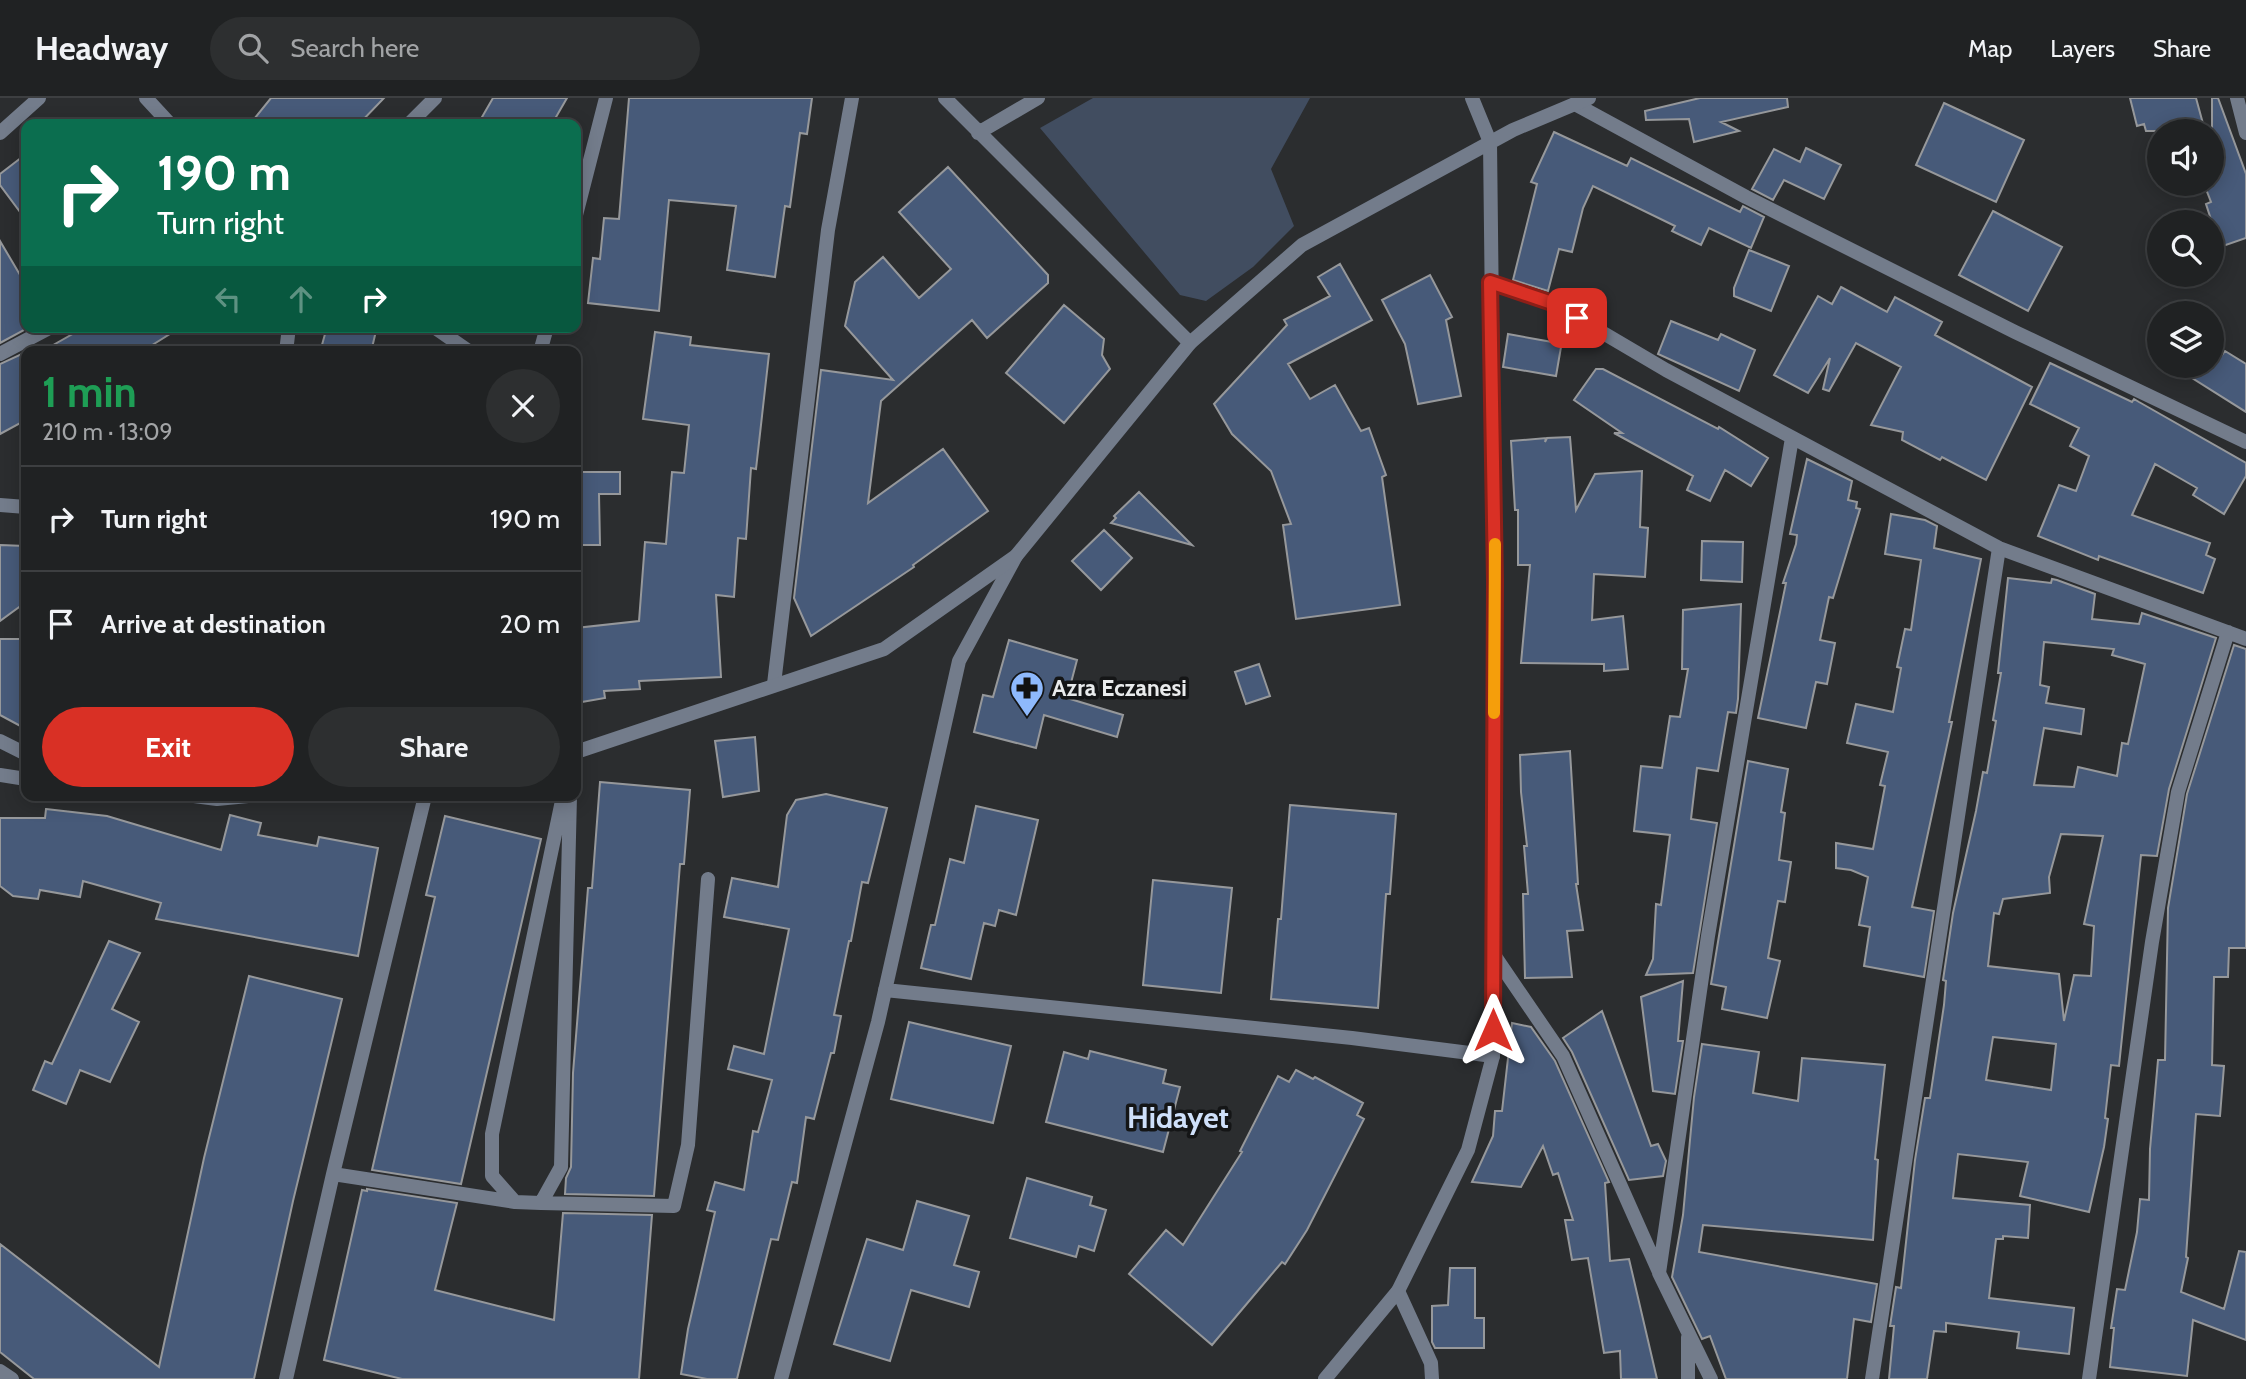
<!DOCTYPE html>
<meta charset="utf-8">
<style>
:root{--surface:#202223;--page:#2d2f30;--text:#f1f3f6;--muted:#a2a4a6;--line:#3d3f41;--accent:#d93025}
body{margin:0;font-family:Cabin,sans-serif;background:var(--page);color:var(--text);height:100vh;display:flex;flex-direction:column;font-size:26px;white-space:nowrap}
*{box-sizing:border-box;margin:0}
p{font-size:23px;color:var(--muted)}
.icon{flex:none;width:38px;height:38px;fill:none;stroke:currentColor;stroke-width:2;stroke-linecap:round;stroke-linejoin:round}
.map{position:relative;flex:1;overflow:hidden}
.side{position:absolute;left:21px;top:248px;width:560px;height:455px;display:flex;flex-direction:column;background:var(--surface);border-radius:14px;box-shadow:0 4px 18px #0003,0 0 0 2px var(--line)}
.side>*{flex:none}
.top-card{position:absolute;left:21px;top:21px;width:560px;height:214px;border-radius:14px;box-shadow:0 4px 18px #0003,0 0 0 2px var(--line);background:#0b6e4f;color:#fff;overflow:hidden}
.fabs{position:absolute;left:2147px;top:21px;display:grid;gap:14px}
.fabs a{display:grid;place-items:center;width:77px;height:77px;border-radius:50%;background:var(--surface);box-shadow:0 4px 18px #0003,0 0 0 2px var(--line);font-size:35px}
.pin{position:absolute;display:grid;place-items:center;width:60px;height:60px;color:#fff;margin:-30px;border-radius:14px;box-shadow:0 4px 10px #0006}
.me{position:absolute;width:77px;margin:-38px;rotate:0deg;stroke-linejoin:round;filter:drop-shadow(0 0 5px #0008)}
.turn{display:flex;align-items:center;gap:24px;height:147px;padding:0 21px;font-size:32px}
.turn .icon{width:91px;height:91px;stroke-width:2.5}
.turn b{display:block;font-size:49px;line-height:60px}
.lanes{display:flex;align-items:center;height:66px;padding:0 21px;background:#0003;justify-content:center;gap:35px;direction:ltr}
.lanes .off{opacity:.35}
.round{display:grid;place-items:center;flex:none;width:74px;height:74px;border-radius:37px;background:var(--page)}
.headline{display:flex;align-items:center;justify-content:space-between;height:119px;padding:0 21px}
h1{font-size:42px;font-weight:700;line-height:52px;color:#1e9e55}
.cta{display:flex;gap:14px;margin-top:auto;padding:14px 21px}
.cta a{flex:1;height:80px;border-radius:42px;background:var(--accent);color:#fff;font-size:28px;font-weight:700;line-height:80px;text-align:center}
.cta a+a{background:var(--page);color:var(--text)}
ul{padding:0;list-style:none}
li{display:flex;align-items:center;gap:21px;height:105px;padding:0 21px;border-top:2px solid var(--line)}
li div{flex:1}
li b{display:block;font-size:26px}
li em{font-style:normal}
header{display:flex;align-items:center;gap:42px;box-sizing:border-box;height:98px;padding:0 35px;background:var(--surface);border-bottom:2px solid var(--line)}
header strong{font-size:33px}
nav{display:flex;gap:38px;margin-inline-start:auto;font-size:24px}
.search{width:490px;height:63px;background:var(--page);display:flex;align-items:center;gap:18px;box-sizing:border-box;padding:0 24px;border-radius:38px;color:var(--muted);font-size:26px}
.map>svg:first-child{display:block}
</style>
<header>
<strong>Headway</strong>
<div class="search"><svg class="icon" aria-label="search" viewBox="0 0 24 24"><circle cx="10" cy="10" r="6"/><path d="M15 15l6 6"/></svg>Search here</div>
<nav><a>Map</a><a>Layers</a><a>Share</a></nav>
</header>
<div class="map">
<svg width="2246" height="1281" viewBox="0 0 2246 1281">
<rect width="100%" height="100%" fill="#2b2d2f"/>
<path fill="#414d60" d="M1093,0H1310L1271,71L1294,128L1253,169L1206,203L1180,197L1040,30Z"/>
<path fill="#475a79" stroke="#96989b" stroke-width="2" fill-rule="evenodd" d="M271,0H384L359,26H250Z
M493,0H567L552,26H478Z
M629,0H812L807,36L800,35L790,109L785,108L775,179L727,172L736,108L669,102L659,213L588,205L593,160L600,161L604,120L619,121Z
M1700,0H1787L1788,9L1721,24L1739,33L1694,44L1689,21L1646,22L1645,13Z
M2130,0H2196L2205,33H2146L2144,26L2137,28Z
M2212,0H2218L2246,76V140L2220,149L2206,106L2211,104L2204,86H2212Z
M1944,5L2024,42L1996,104L1916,67Z
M1554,34L1627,68L1631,60L1740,114L1743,108L1764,119L1751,150L1709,130L1701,147L1672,133L1675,128L1593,88L1583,110L1572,154L1559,151L1548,193L1513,182L1537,86L1531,84Z
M1806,50L1841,67L1824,101L1784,82L1773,102L1752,91L1774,51L1800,64Z
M26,56V122L0,87V76Z
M948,69L1048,177V185L987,240L972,222L881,303L868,405L943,351L988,413L913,467L914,469L811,538L794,500L821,272L893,282L845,228L855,184L883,159L919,200L951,171L899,114Z
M1993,113L2062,149L2028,213L1959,177Z
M0,143L26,187V231L0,245Z
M1749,152L1789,168L1771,213L1734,198V190Z
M1340,166L1372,222L1288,266L1310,301L1335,287L1361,333L1369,330L1386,377L1382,379L1400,507L1296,521L1283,427L1291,426L1271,373L1232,336L1214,306L1287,227L1284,222L1330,198L1318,179Z
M1430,177L1452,219L1446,222L1461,298L1418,306L1405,246L1382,202Z
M1841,189L1887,214L1895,199L1942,224L1935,237L2032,289L1986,382L1942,359L1940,362L1902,342L1903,334L1871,327L1901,269L1856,245L1829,293L1823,291L1830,260L1808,295L1774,277L1818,198L1832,206Z
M1064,207L1104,241L1102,257L1110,271L1064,325L1006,275Z
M1671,223L1718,242L1721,236L1755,252L1739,293L1658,256Z
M85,229H181L141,254H41Z
M327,229H363L376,233L371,254H320Z
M655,234L691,239L690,247L769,256L756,371L751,370L746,441L738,440L734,499L716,497L721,579L639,583L640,591L604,593L605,600L576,605V530L639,523L645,444L666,446L672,374L684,375L689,327L643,321Z
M1508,236L1552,244L1561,249L1556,278L1503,269Z
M2212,251L2222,257L2225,253L2246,266V314L2173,268H2212Z
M26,254V322L0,336V266Z
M2050,265L2132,304L2134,301L2139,304L2246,365V378L2224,416L2193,397L2197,390L2155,366L2132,417L2210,445L2206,457L2215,461L2203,495L2099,458L2098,462L2038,438L2059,387L2076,393L2089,358L2070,348L2079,330L2030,306Z
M1596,271H1603L1718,331L1719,329L1768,360L1751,388L1725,372L1710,403L1687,392L1693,378L1614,335H1622L1574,302Z
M1570,339L1576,412L1595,376L1642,373L1640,429L1648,430L1645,479L1594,476L1592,522L1623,518L1628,571L1604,573V566L1521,565L1530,467H1518V412H1515L1511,343L1546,340L1545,344L1547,340Z
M1807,361L1852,383L1848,402L1857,404L1856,410L1860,411L1833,500L1829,499L1820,542L1835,545L1827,586L1816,584L1806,630L1758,620L1786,485H1783L1796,446L1797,437L1790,436Z
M576,374H620V396H599L600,447H576Z
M1139,394L1192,447L1111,425L1116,420L1114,418Z
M1891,416L1925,422L1937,428L1934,450L1981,461L1949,624H1952L1912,809L1934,813L1924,879L1864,868L1870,829L1859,827L1868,779L1851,772L1836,770V745L1873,751L1885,688L1880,687L1888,654L1847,645L1856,606L1893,614L1901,570L1897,569L1905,531L1911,532L1921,462L1885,456Z
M1104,432L1132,460L1101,492L1072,463Z
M1702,443L1743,444L1742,484L1701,482Z
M0,447L25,448L26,504L0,523Z
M2008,480L2051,485L2052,481L2057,482L2095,496L2092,521L2139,526L2142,515L2216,540L2169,691L2157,758L2141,757L2119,968L2111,967L2105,1020L2108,1021L2104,1049L2089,1114L2020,1098L2028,1064L1958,1056L1953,1100L2030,1107L2028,1140L2003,1138V1141H1996L1989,1200L2074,1210L2069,1256L2017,1250L2019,1234L1946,1225V1234L1934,1233L1927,1281H1889L1894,1228H1890L1896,1189L1901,1190L1915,1062L1925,1000H1930L1944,907L1946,883L1943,882L1953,815L1976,713L1983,674L1987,675L1996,623L1993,622L2001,575H1998ZM2044,544L2114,551L2112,557L2145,566L2128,646L2122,645L2117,678L2078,669L2074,689L2034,687L2044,630L2081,636L2084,611L2046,605L2049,589L2040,587ZM2061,736L2103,738L2084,826L2094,828L2091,878L2074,877L2064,923L2059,876L1988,868L1994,815L1999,816L2003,801L2050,795L2049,779ZM1993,939L2056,946L2051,992L1986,982Z
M1741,506L1738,601L1736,615L1728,614L1718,673L1697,670L1691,721L1717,725L1693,875L1646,877L1653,861L1656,806L1661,807L1670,737L1634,733L1641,668L1662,670L1670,618L1680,619L1688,571H1682L1683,512Z
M0,541H21V552H26V631L0,617Z
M1009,542L1077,562L1067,600L1123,617L1117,639L1044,617L1036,650L974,634L983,597L993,599Z
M2234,547L2246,551V850H2229L2228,879H2214L2212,967L2224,968L2220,1018L2196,1016L2186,1159L2188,1160L2181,1194L2224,1211L2239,1153L2246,1154V1242L2193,1222L2187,1278L2110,1269L2114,1230H2111L2117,1191L2125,1192L2137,1134L2140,1101L2149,1102L2150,1051L2158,962H2165L2168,810L2187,696Z
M1259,566L1270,598L1246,606L1235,574Z
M755,639L759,693L723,699L715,643Z
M1570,653L1578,786H1576L1583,832L1567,833L1572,879L1525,880L1523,796H1528L1524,748H1527L1521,694L1520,657Z
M1748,663L1788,671L1781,714L1785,715L1779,762L1791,764L1785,804L1778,803L1768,860L1780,863L1767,920L1722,911L1726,889L1711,886Z
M600,684L690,692L684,766H680L654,1098L565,1096L566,1080L571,1069L573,975L588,790H592Z
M826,696L887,710L868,785L862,784L851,843H849L834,917L841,918L834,955H831L814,1021L806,1019L797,1085L792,1084L778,1142L771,1141L737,1281H707L681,1276L688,1231L715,1114L707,1112L715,1084L744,1092L753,1033L758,1034L772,982L728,971L734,948L764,956L789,831L724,819L732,780L778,789L787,717L796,702Z
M1290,707L1396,716L1390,796H1386L1378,910L1271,901L1278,821H1281Z
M976,708L1038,722L1016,817L999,812L995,828L984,825L971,881L921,870L931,827H935L950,761L964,765Z
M46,711L107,718L221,752L230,717L261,725L258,737L317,748L319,739L378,750L358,858L156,821L161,805L83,783L80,799L40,792L38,801L13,798L0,788V720H45Z
M445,718L541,741L461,1086L372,1072L435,799L426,797Z
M1153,782L1232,790L1221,895L1143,887Z
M109,843L140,855L112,911L139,924L110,984L80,972L66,1006L33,992L45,963L52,966Z
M249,878L342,901L293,1103L254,1281H34L0,1254V1146L159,1269L204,1060Z
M1683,883L1678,943H1683L1675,996L1653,993L1641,899Z
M1602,913L1651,1048L1658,1046L1666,1063L1663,1078L1629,1082L1572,954L1563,940Z
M909,924L1011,948L993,1025L891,1001Z
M1512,925L1531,929L1555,963L1609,1084L1605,1085L1610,1163L1629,1161L1657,1281H1621L1620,1253L1604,1255L1588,1160L1572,1162L1565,1122H1573L1558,1075L1553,1077L1543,1048L1521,1089L1472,1084L1493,1038L1495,1013H1502Z
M1702,946L1759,954L1753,995L1798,1003L1802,960L1885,967L1875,1061L1878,1062L1873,1142L1703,1127L1699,1154L1877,1186L1871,1224L1854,1221L1847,1281H1726L1710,1238L1702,1241L1672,1179L1683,1117L1694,999Z
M1090,953L1166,972L1163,985L1180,989L1163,1054L1046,1024L1064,954L1088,961Z
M1296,972L1313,981L1315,979L1363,1005L1357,1017L1364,1021L1307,1132L1285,1166L1282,1164L1212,1247L1129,1176L1166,1132L1183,1147L1242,1054L1240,1053L1278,978L1289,984Z
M1027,1080L1092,1099L1090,1107L1106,1112L1094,1153L1079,1148L1076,1159L1010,1140Z
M367,1091L457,1105L435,1192L554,1222L563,1115L652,1117L639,1281H402L324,1262L362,1092L367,1093Z
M917,1103L969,1118L954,1167L979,1174L969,1209L911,1192L890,1263L834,1246L867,1141L903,1152Z
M1450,1170H1475V1220H1484V1250H1435L1432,1244V1208L1448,1207Z"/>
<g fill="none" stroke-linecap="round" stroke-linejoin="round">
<path stroke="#737c8b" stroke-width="14" d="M146,0L170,26
M945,0L1190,245
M2237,0L2246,35
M1575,6L1746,99L2015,234L2246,344
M409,26L435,0
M0,35L39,0
M978,35L1038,0
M576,117L606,0
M1490,184L1554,206L1666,272L1999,450L2246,541
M434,229L470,254
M286,254L289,229
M540,254L547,229
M0,256L51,229
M0,407L26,409
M774,586L828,132L852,0
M563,698L492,1036V1078L515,1104L541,1105L561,1069L570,698
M1492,854L1563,958L1659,1174
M885,892L1352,940L1493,958
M333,1076L515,1104
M541,1105L674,1108L688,1047L708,781
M1398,1193L1431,1265L1432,1281
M1688,1239V1281
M0,1273L12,1281
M286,1281L333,1076L425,698
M781,1281L878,924L959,563L1016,458
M1711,1281L1659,1175L1708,838L1792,340
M1872,1281L1999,450
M2089,1281L2152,844L2178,694L2228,534"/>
<path stroke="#737c8b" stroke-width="14" d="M0,643L26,656
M576,654L884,551L1016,458L1190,245L1302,147L1513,32L1589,0
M0,677L26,681
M194,698L217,701L248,698
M1325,1281L1398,1193L1468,1052L1493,958L1495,483L1490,44L1472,0"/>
</g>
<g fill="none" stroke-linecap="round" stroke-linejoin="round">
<g stroke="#8d1f18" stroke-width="18">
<path id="route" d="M1493,932L1495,483L1490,184L1555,206L1577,220"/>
</g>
<use href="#route" stroke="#d93025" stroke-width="12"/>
<path stroke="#f59e0b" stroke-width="12" d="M1494,615L1495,446"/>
</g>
<defs>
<g id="pharmacy-pin" transform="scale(1.75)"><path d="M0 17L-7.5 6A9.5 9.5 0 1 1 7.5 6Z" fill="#8eb9fc" stroke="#141516"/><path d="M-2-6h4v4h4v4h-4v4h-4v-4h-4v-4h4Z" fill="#111"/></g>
</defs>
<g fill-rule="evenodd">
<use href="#pharmacy-pin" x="1027" y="590"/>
</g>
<g text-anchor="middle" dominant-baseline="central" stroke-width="7" stroke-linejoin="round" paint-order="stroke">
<g font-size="23" font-weight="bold" fill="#e9ebec" stroke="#141516" text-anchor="start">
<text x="1052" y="590">Azra Eczanesi</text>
</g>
<g font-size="30" font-weight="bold" fill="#cedff9" stroke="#141516">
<text x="1178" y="1019">Hidayet</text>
</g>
</g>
</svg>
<div class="fabs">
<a><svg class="icon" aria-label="sound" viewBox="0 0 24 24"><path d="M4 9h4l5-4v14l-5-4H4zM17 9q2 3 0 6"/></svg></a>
<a><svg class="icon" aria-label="search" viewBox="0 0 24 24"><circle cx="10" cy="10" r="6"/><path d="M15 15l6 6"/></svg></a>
<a><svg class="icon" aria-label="layers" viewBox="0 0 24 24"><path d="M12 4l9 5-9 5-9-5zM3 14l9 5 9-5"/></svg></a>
</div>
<div class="pin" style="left:1577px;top:220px;background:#d93025"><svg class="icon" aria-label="arrive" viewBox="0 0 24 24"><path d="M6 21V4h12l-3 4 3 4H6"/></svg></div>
<svg class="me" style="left:1493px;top:932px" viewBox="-20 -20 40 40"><path d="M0-17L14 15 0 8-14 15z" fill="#d93025" stroke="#fff" stroke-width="4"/></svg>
<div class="top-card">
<div class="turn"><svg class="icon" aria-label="right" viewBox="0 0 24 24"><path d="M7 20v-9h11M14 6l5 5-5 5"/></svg><div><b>190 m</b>Turn right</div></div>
<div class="lanes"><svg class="icon off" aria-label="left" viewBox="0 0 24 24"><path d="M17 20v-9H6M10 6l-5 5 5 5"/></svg><svg class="icon off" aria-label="ahead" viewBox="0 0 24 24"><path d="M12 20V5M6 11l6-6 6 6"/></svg><svg class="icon" aria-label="right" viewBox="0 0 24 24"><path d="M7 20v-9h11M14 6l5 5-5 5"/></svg></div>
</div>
<section class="side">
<div class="headline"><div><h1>1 min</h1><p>210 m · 13:09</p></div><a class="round"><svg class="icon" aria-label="close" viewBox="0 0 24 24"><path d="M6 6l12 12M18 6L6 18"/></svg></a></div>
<ul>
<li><svg class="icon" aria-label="right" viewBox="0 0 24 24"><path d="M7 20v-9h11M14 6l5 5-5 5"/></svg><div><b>Turn right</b></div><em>190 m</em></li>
<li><svg class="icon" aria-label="arrive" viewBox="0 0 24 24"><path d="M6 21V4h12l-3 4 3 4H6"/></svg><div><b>Arrive at destination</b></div><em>20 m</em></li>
</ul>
<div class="cta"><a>Exit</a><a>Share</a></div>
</section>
</div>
